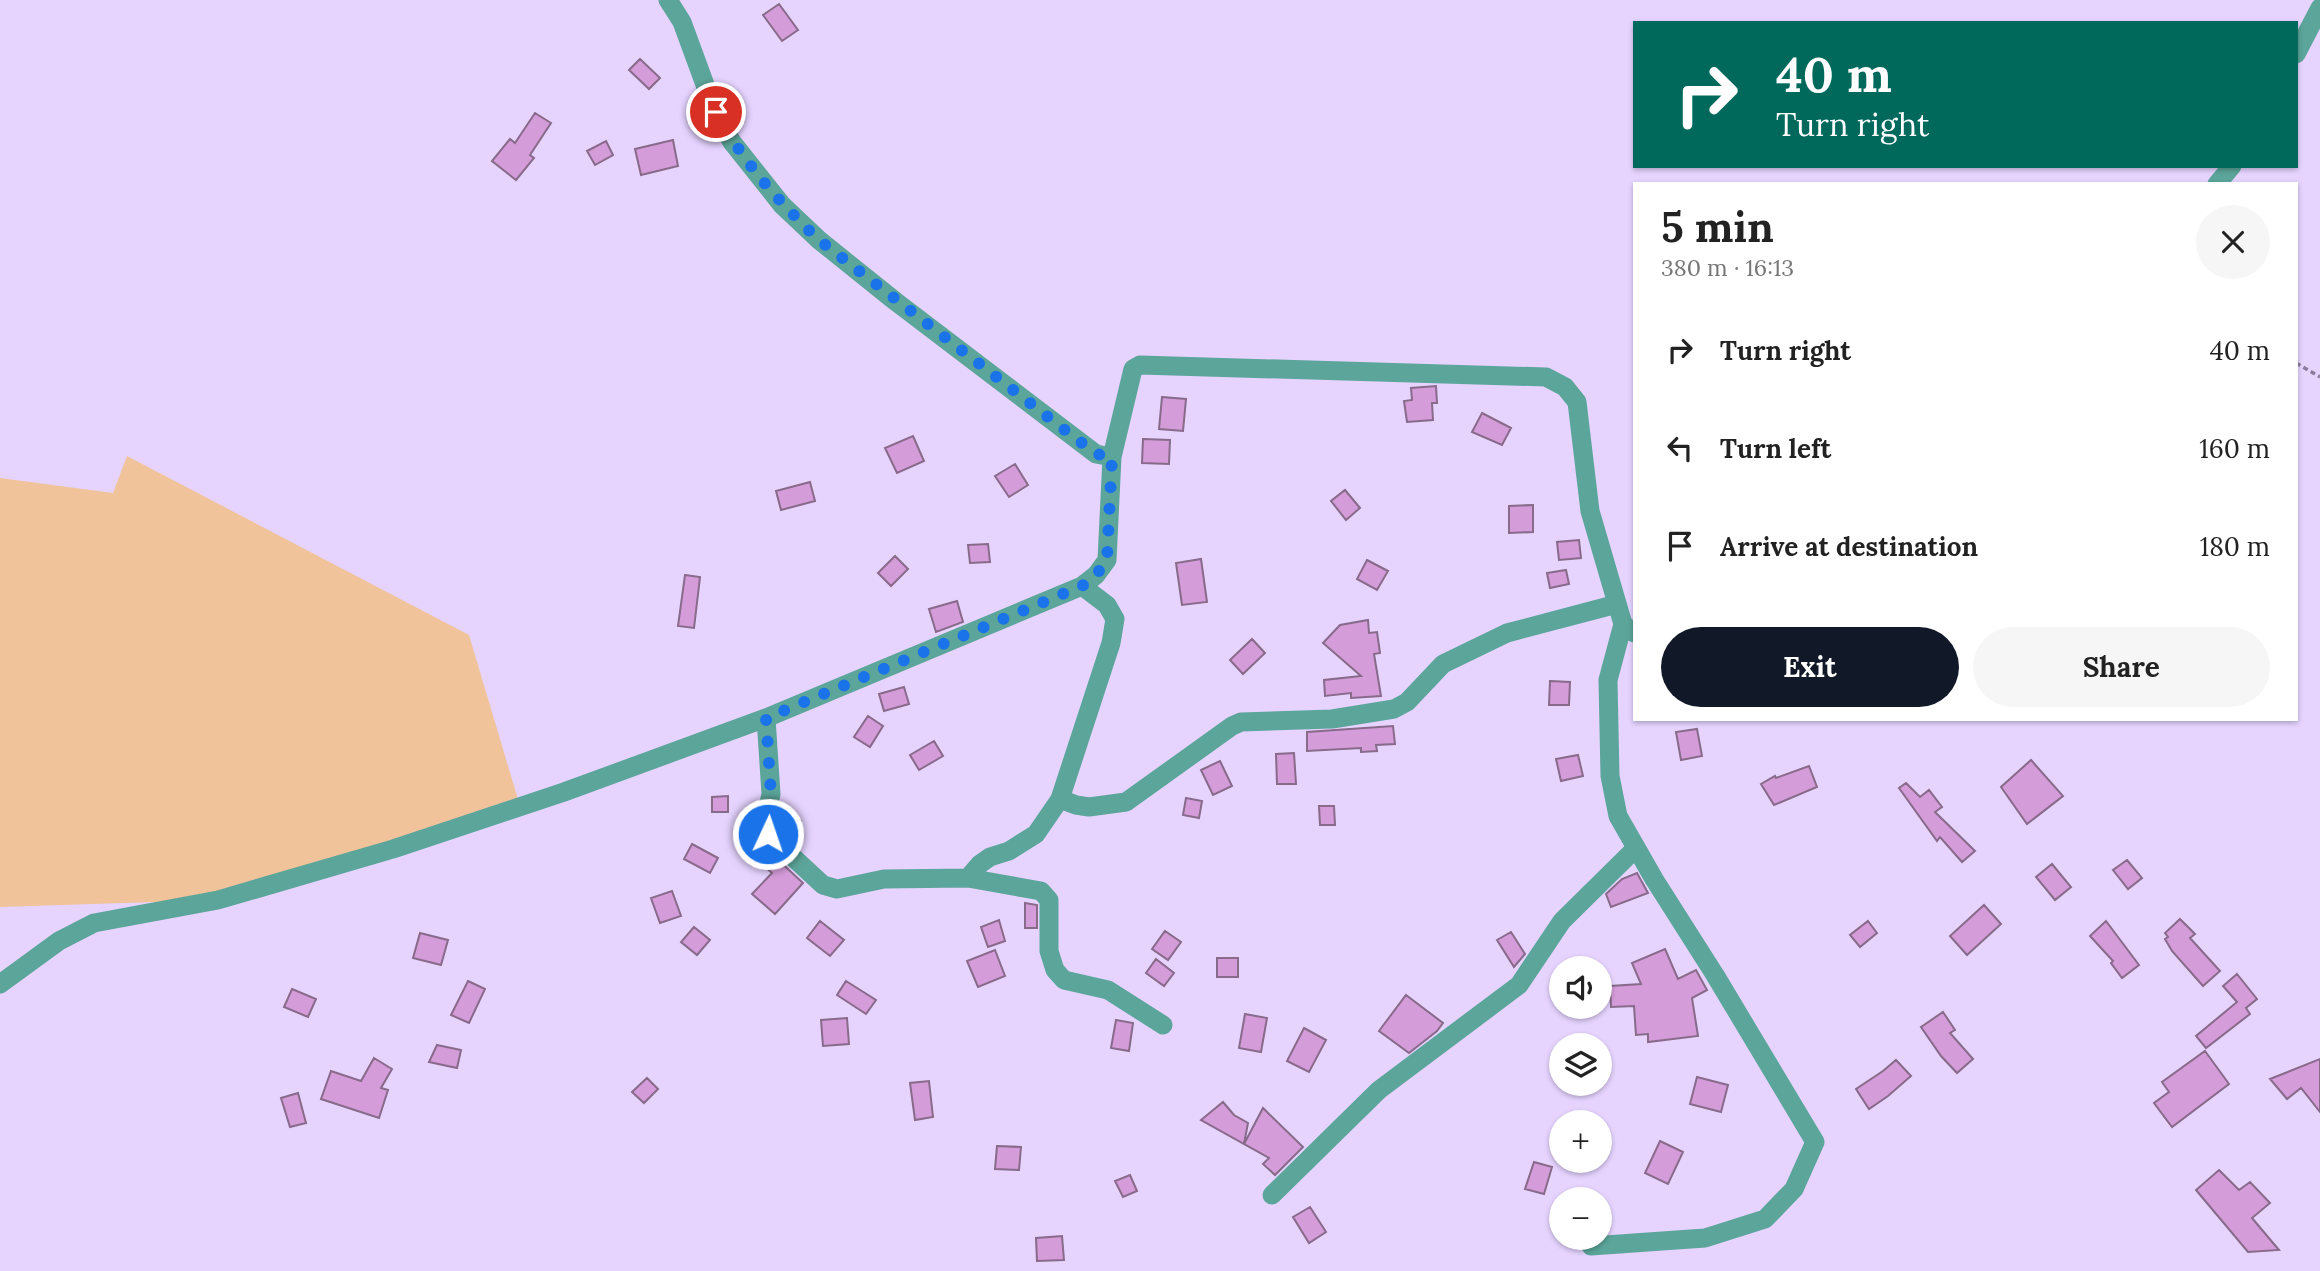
<!DOCTYPE html>
<meta charset="utf-8">
<style>
:root{--surface:#fff;--page:#f6f6f6;--text:#222;--muted:#767676;--accent:#111827}
body{margin:0;font-family:Lora,serif;background:var(--page);color:var(--text);height:100vh;display:flex;flex-direction:column;font-size:26px;white-space:nowrap}
*{box-sizing:border-box;margin:0}
p{font-size:23px;color:var(--muted)}
.icon{flex:none;width:38px;height:38px;fill:none;stroke:currentColor;stroke-width:2;stroke-linecap:round;stroke-linejoin:round}
.map{position:relative;flex:1;overflow:hidden}
.panel{position:absolute;left:1633px;top:182px;width:665px;height:539px;display:flex;flex-direction:column;background:var(--surface);border-radius:0px;box-shadow:0 2px 5px #0004}
.panel>*{flex:none}
.hud{position:absolute;left:1633px;top:21px;width:665px;height:147px;border-radius:0px;box-shadow:0 2px 5px #0004;background:#00695c;color:#fff;overflow:hidden}
.controls{position:absolute;left:1549px;top:956px;display:grid;gap:14px}
.controls a{display:grid;place-items:center;width:63px;height:63px;border-radius:50%;background:var(--surface);box-shadow:0 2px 5px #0004;font-size:35px}
.pin{position:absolute;display:grid;place-items:center;width:60px;height:60px;color:#fff;margin:-30px;border:4px solid #fff;border-radius:50%;box-shadow:0 2px 7px #0007}
.me{position:absolute;width:77px;margin:-38px;rotate:3deg;stroke-linejoin:round;filter:drop-shadow(0 0 5px #0008)}
.turn{display:flex;align-items:center;gap:24px;height:147px;padding:0 28px;font-size:32px}
.turn .icon{width:91px;height:91px;stroke-width:2.5}
.turn b{display:block;font-size:49px;line-height:60px}
.round{display:grid;place-items:center;flex:none;width:74px;height:74px;border-radius:37px;background:var(--page)}
.summary{display:flex;align-items:center;justify-content:space-between;height:119px;padding:0 28px}
h1{font-size:42px;font-weight:700;line-height:52px}
.action{display:flex;gap:14px;margin-top:auto;padding:14px 28px}
.action a{flex:1;height:80px;border-radius:42px;background:var(--accent);color:#fff;font-size:28px;font-weight:700;line-height:80px;text-align:center}
.action a+a{background:var(--page);color:var(--text)}
ul{padding:0;list-style:none}
li{display:flex;align-items:center;gap:21px;height:98px;padding:0 28px}
li div{flex:1}
li b{display:block;font-size:26px}
li em{font-style:normal}
.map>svg:first-child{display:block}
</style>
<div class="map">
<svg width="2320" height="1271" viewBox="0 0 2320 1271">
<rect width="100%" height="100%" fill="#e6d4ff"/>
<path fill="#f0c39a" d="M127,456L469,635L520,806L218,900L0,907V478L113,493Z"/>
<path fill="#d59cda" stroke="#886a8a" stroke-width="2" d="M779,4L798,30L782,41L763,15Z
M640,59L660,78L649,89L629,70Z
M535,113L551,123L530,155L534,158L516,180L492,161L510,139L515,143Z
M673,140L678,166L641,175L635,149Z
M606,141L613,155L595,165L587,151Z
M1436,386L1437,403H1432L1433,420L1407,422L1404,401L1412,400L1411,388Z
M1162,397L1186,399L1183,431L1159,429Z
M1482,413L1511,428L1502,445L1472,432Z
M913,436L924,461L897,473L885,448Z
M1143,439L1170,440L1169,464L1142,463Z
M1015,464L1028,485L1009,497L995,476Z
M810,482L815,501L781,510L776,491Z
M1345,490L1360,508L1346,520L1331,501Z
M1533,505V532L1509,533V506Z
M1579,540L1581,558L1559,560L1557,542Z
M988,544L990,562L970,563L968,545Z
M895,556L908,569L891,586L878,573Z
M1201,559L1207,602L1182,605L1176,563Z
M1367,560L1388,571L1377,590L1357,579Z
M1566,570L1569,584L1550,588L1547,573Z
M685,575L700,577L694,628L678,626Z
M957,601L963,622L936,632L929,609Z
M1368,620L1369,633L1377,632L1380,653L1374,654L1381,696L1351,698V693L1325,696L1324,680L1361,676L1323,643L1340,625Z
M1252,639L1265,653L1243,674L1230,660Z
M1550,681L1570,682L1569,705H1549Z
M904,687L909,704L884,711L879,694Z
M868,716L883,726L870,747L854,737Z
M1393,726L1395,744L1376,745L1377,751L1361,752V748L1307,751V732Z
M1697,729L1702,756L1681,760L1676,732Z
M934,741L943,756L919,770L910,755Z
M1294,753L1296,784H1277L1276,754Z
M1578,755L1583,776L1561,781L1556,759Z
M2031,760L2063,796L2027,824L2001,787Z
M1220,761L1232,786L1213,795L1201,770Z
M1809,766L1817,787L1774,805L1761,784L1775,776L1776,778Z
M1906,783L1920,797L1929,790L1942,807L1935,812L1975,851L1962,862L1940,837L1937,841L1899,788Z
M728,796V812H712V797Z
M1186,798L1202,801L1199,818L1183,815Z
M1319,806H1334L1335,825H1320Z
M780,810L801,821L792,839L779,828L778,821Z
M692,844L718,858L710,873L684,859Z
M774,856L803,883L775,914L752,894L772,873L764,866Z
M2127,860L2142,878L2128,889L2113,870Z
M2052,864L2071,887L2055,900L2036,877Z
M1637,873L1648,893L1611,907L1606,894L1622,879Z
M672,891L681,916L660,923L651,898Z
M1025,903L1037,905V928H1025Z
M1984,905L2001,924L1967,955L1950,936Z
M2180,919L2195,934L2190,938L2220,971L2203,986L2172,951L2165,939L2168,937L2165,933Z
M999,920L1005,941L988,947L981,927Z
M820,921L844,940L830,956L807,938Z
M1868,921L1877,933L1860,947L1850,935Z
M2106,921L2139,965L2122,978L2111,963L2113,961L2090,936Z
M694,927L710,940L697,955L681,942Z
M1165,931L1181,942L1168,960L1152,949Z
M1511,932L1525,954L1514,967L1497,940Z
M420,933L448,940L441,965L413,958Z
M1665,949L1678,979L1696,970L1707,990L1692,998L1698,1036L1648,1042V1034L1636,1035L1634,1006L1611,1007L1610,986L1641,984L1632,963Z
M995,950L1005,976L978,987L967,961Z
M1217,958H1238V977H1217Z
M1156,959L1174,973L1164,986L1146,973Z
M2237,974L2257,999L2246,1008L2250,1014L2206,1048L2196,1036L2237,1002L2223,986Z
M468,981L485,989L469,1023L451,1015Z
M846,981L876,1000L866,1014L837,995Z
M292,989L316,999L308,1017L284,1007Z
M1406,995L1443,1023L1437,1031L1409,1053L1379,1031Z
M1943,1012L1955,1030L1950,1033L1973,1059L1957,1073L1941,1056L1921,1027Z
M1245,1014L1267,1018L1261,1052L1239,1048Z
M847,1018L849,1044L823,1046L821,1020Z
M1116,1020L1133,1023L1129,1051L1111,1048Z
M1304,1028L1326,1040L1309,1072L1287,1061Z
M437,1045L461,1050L457,1068L429,1062Z
M2205,1051L2229,1084L2172,1127L2154,1103L2169,1092L2162,1082Z
M374,1058L392,1069L381,1088L388,1090L379,1118L321,1099L331,1071L361,1081Z
M2320,1059V1112L2301,1088L2287,1099L2270,1079Z
M1896,1060L1911,1076L1888,1096L1869,1109L1856,1089L1883,1071Z
M1697,1077L1728,1085L1721,1112L1690,1104Z
M647,1078L658,1089L644,1103L632,1092Z
M929,1081L933,1117L915,1120L910,1083Z
M298,1093L306,1123L290,1127L281,1098Z
M1223,1102L1234,1115L1248,1123L1244,1144L1263,1108L1303,1147L1275,1175L1263,1164L1269,1158L1201,1120Z
M1660,1141L1683,1152L1668,1184L1645,1173Z
M997,1146L1021,1147L1019,1170L995,1169Z
M1534,1162L1552,1167L1544,1194L1525,1189Z
M2219,1170L2239,1190L2250,1182L2270,1203L2252,1218L2279,1250L2248,1252L2196,1190Z
M1130,1175L1137,1191L1123,1197L1115,1181Z
M1310,1207L1326,1232L1309,1243L1293,1217Z
M1062,1236L1064,1260L1037,1261L1036,1238Z"/>
<g fill="none" stroke-linecap="round" stroke-linejoin="round">
<path stroke="#8a7d9c" stroke-width="3.5" stroke-dasharray="5 3.5" stroke-linecap="butt" d="M2296,363L2320,377"/>
<path stroke="#5ca59a" stroke-width="19" d="M668,0L682,22L715,112L732,142L782,205L819,240L895,301L1096,454L1112,457L1133,369L1140,365L1546,377L1565,387L1577,402L1590,511L1623,624L1634,633
M2296,54L2320,8
M2217,184L2232,166
M766,718L771,794L765,821L768,834L823,885L837,889L884,879L968,878L1041,891L1049,900V951L1055,970L1064,980L1108,990L1163,1025
M1060,799L1076,805L1089,807L1126,802L1232,726L1241,722L1332,719L1394,709L1407,702L1443,664L1507,633L1617,604
M968,878L980,864L990,857L1009,851L1036,834L1060,799L1111,643L1115,619L1107,605L1082,586
M0,984L59,941L94,923L218,900L393,849L564,792L766,718L1082,586L1096,575L1107,560L1112,457
M1272,1195L1379,1090L1519,985L1562,921L1636,848
M1591,1246L1705,1238L1765,1219L1794,1189L1815,1142L1715,975L1654,879L1618,816L1610,776L1608,680L1623,624"/>
</g>
<g fill="none" stroke-linecap="round" stroke-linejoin="round">
<path stroke="#1a73e8" stroke-width="12" stroke-dasharray="0 21.6" d="M716,112C742,161 779,202 819,240L1096,454L1112,457L1107,560L1096,575L1082,586L766,718L771,794L765,821L768,834"/>
</g>
</svg>
<div class="controls">
<a><svg class="icon" aria-label="sound" viewBox="0 0 24 24"><path d="M4 9h4l5-4v14l-5-4H4zM17 9q2 3 0 6"/></svg></a>
<a><svg class="icon" aria-label="layers" viewBox="0 0 24 24"><path d="M12 4l9 5-9 5-9-5zM3 14l9 5 9-5"/></svg></a>
<a>+</a>
<a>−</a>
</div>
<div class="pin" style="left:716px;top:112px;background:#d93025"><svg class="icon" aria-label="arrive" viewBox="0 0 24 24"><path d="M6 21V4h12l-3 4 3 4H6"/></svg></div>
<svg class="me" style="left:768px;top:834px" viewBox="-20 -20 40 40"><circle r="17" fill="#1a73e8" stroke="#fff" stroke-width="3"/><path d="M0-11L8 9 0 5-8 9z" fill="#fff"/></svg>
<div class="hud">
<div class="turn"><svg class="icon" aria-label="right" viewBox="0 0 24 24"><path d="M7 20v-9h11M14 6l5 5-5 5"/></svg><div><b>40 m</b>Turn right</div></div>
</div>
<section class="panel">
<div class="summary"><div><h1>5 min</h1><p>380 m · 16:13</p></div><a class="round"><svg class="icon" aria-label="close" viewBox="0 0 24 24"><path d="M6 6l12 12M18 6L6 18"/></svg></a></div>
<ul>
<li><svg class="icon" aria-label="right" viewBox="0 0 24 24"><path d="M7 20v-9h11M14 6l5 5-5 5"/></svg><div><b>Turn right</b></div><em>40 m</em></li>
<li><svg class="icon" aria-label="left" viewBox="0 0 24 24"><path d="M17 20v-9H6M10 6l-5 5 5 5"/></svg><div><b>Turn left</b></div><em>160 m</em></li>
<li><svg class="icon" aria-label="arrive" viewBox="0 0 24 24"><path d="M6 21V4h12l-3 4 3 4H6"/></svg><div><b>Arrive at destination</b></div><em>180 m</em></li>
</ul>
<div class="action"><a>Exit</a><a>Share</a></div>
</section>
</div>
